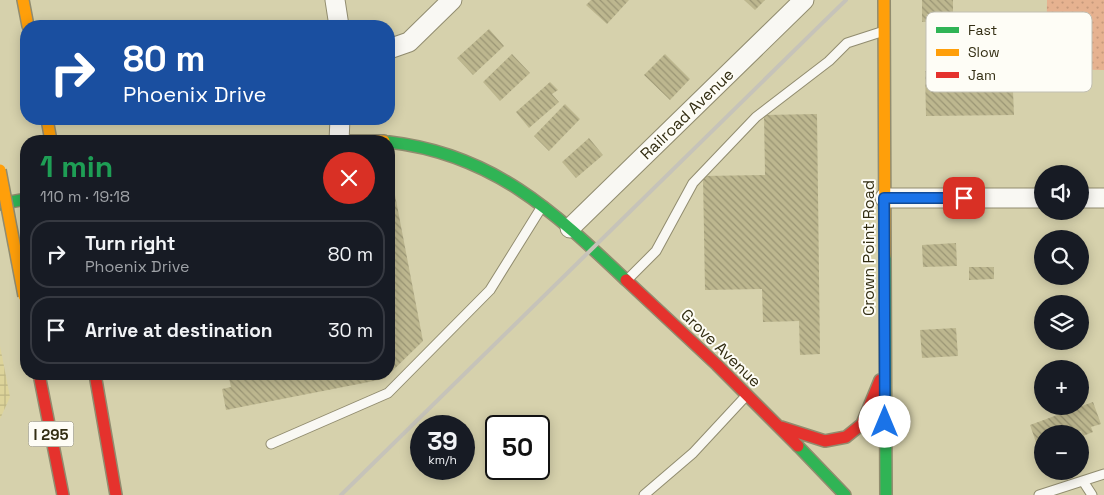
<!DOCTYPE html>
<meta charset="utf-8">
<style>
:root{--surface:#171b24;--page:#20242c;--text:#f1f3f6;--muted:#9ea1a6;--line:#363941}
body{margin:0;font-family:"Space Grotesk",sans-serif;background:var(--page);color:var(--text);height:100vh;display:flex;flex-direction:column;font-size:19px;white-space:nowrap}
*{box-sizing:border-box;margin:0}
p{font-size:16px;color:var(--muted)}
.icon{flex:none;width:28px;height:28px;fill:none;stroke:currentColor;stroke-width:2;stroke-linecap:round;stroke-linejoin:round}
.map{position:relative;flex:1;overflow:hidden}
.details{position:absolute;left:20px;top:135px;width:375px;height:245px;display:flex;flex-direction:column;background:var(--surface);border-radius:20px;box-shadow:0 2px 12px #0003}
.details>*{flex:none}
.banner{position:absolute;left:20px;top:20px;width:375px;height:105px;border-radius:20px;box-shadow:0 2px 12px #0003;background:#1a4fa0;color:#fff;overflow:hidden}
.controls{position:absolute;left:1034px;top:165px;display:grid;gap:10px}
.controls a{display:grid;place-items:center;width:55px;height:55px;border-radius:50%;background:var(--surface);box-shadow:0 2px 12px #0003;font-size:25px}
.speed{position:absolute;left:410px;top:415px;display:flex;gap:10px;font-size:25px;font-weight:700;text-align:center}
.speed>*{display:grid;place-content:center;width:65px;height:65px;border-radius:50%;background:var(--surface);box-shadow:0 2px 12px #0003;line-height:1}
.speed small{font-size:12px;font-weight:400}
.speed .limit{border:2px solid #111;border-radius:8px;background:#fff;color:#111}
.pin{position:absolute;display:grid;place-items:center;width:42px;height:42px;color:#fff;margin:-21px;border-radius:10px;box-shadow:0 2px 8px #0006}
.me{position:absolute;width:55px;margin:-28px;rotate:0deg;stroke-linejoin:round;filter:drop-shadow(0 0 4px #0008)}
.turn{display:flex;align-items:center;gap:18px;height:105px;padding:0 20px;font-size:22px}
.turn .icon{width:65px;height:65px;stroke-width:2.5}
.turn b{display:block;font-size:35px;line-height:42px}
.round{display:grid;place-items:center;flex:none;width:52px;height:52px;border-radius:26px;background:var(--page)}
.overview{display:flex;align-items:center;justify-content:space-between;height:85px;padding:0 20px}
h1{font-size:30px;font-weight:700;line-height:38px;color:#1e9e55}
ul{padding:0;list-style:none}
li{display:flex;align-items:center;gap:15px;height:68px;margin:0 10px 8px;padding:0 10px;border:2px solid var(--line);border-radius:20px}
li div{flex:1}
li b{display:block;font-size:19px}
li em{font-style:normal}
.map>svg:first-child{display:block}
</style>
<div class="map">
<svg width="1104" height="495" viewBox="0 0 1104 495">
<defs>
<pattern id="industrial-grid" width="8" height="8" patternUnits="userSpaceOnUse" patternTransform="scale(1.25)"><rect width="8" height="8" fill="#ddd49a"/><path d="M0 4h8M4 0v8" fill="none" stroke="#beb684"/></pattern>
<pattern id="grass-dots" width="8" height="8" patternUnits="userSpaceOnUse" patternTransform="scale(1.25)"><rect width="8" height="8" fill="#e6b290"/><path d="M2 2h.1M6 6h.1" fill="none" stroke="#c6997b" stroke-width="1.8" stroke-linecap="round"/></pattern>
<pattern id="building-back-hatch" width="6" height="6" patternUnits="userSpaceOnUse" patternTransform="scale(1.25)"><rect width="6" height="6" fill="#bdb78f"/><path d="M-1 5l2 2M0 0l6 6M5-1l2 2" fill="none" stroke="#9a9574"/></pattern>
</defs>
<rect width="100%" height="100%" fill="#d6d1ac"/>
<path fill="url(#industrial-grid)" d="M0,346L10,397L0,419Z"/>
<path fill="url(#grass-dots)" d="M1047,0H1104V70L1046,69Z"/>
<path fill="url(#building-back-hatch)" d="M591,0H629L607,24L586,5Z
M744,0H765L755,10Z
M922,0H953V21L922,22Z
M489,29L504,46L473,75L457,58Z
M512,54L530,73L500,101L483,82Z
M665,54L690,79L670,100L644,75Z
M1035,69V91H1013L1014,115L926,116L925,71Z
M550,82L558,90L552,94L559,102L529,128L516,112Z
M565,104L580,119L549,151L534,136Z
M817,114L820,354L800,355L799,321L763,322L762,289L705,290L703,176L765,175L764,115Z
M589,138L603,155L576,178L562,162Z
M395,195L423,341L384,379L226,410L222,389L231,387L228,374H389V196Z
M956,243L957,266L923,267L922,245Z
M969,267H994V279L969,280Z
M956,328L958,356L922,358L920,330Z
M1093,402L1101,424L1091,427L1093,432L1083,436L1081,431L1070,434L1067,428L1055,433V434H1042V447L1038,448L1030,425Z"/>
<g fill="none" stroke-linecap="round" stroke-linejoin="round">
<g stroke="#918c6f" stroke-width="11">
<path id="lane" d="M628,279L656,251L693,183L756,117L829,61L847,43L881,32
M271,444L388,393L490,290L541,208
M1083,481L1092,495
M644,495L693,453L745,397
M1039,495L1104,474"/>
</g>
<g stroke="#918c6f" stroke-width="21">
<path id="street" d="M335,0L339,26
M389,49L409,42L452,0
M339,141L340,119
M885,198H1042
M1080,198H1104
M570,228L804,0"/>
</g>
<g stroke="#918c6f" stroke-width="14">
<path id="fast" d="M389,142C493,154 553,211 626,280
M0,204L26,199
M885,256L886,495
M798,446L845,495"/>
</g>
<g stroke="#918c6f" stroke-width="14">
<path id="slow" d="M23,0L28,26
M884,0L885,256
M47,119L51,141
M337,141H384"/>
</g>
<g stroke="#918c6f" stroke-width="14">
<path id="jam" d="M626,280L717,365L798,446
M39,374L63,495
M95,374L116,495
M781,427L825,441L846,437L862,424L880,380"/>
</g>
<use href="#lane" stroke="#f9f8f3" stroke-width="9"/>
<use href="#street" stroke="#f9f8f3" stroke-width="19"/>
<use href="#fast" stroke="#30b455" stroke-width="11"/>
<use href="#slow" stroke="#ff9f0a" stroke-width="11"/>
<use href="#jam" stroke="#e5322d" stroke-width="11"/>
<path stroke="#c6c3b9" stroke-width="4" d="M341,495C510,330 677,164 846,0"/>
<g stroke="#918c6f" stroke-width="14" stroke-linecap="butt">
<path id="slow-bridge" d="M0,170L24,296"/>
</g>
<use href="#slow-bridge" stroke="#ff9f0a" stroke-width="11"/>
</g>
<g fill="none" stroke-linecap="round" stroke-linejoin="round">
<g stroke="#114b97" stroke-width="12">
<path id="route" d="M885,422L884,198H964"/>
</g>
<use href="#route" stroke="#1a73e8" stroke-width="9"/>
</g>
<g text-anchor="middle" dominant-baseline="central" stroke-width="4" stroke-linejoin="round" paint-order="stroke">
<rect fill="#fefdf6" stroke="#706c57" stroke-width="1" x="28.5" y="421.5" width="45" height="25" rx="4"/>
<g font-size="15" font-weight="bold" fill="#332e13">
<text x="51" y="434">I 295</text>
</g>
<g font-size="16" fill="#332e13" stroke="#fefdf6">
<text transform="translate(687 114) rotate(-44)">Railroad Avenue</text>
<text transform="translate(868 248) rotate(-90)">Crown Point Road</text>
<text transform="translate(721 348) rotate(44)">Grove Avenue</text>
</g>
</g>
<rect x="926" y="12" width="166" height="80" rx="8" fill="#fefdf6" stroke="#c1bfb2" stroke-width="1"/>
<rect x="936" y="27" width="23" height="6" fill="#30b455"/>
<rect x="936" y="49" width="23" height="7" fill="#ff9f0a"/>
<rect x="936" y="72" width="23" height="6" fill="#e5322d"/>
<g font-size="14" fill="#332e13">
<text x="968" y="35">Fast</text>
<text x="968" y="57">Slow</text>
<text x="968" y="80">Jam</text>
</g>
</svg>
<div class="controls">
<a><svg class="icon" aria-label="sound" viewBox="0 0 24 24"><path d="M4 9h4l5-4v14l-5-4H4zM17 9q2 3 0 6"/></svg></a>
<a><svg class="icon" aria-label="search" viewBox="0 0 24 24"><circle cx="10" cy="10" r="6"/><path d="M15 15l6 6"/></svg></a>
<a><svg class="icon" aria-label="layers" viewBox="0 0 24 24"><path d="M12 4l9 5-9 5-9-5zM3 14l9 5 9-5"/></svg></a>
<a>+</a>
<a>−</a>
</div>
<div class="speed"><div>39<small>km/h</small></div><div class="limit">50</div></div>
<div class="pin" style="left:964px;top:198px;background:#d93025"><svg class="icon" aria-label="arrive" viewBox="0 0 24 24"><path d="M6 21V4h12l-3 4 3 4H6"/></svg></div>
<svg class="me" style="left:885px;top:422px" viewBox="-20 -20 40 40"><circle r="19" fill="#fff"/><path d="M0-13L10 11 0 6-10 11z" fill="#1a73e8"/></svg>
<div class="banner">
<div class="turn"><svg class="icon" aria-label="right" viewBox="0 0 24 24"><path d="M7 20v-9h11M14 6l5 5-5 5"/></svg><div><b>80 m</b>Phoenix Drive</div></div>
</div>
<section class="details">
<div class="overview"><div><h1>1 min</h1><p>110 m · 19:18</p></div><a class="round" style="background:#d93025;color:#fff"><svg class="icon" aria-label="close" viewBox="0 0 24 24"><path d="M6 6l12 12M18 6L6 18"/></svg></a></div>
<ul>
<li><svg class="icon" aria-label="right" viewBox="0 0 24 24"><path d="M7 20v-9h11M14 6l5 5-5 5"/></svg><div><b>Turn right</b><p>Phoenix Drive</p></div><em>80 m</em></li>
<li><svg class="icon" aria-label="arrive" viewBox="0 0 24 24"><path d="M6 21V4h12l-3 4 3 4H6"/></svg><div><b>Arrive at destination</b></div><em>30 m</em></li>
</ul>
</section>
</div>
